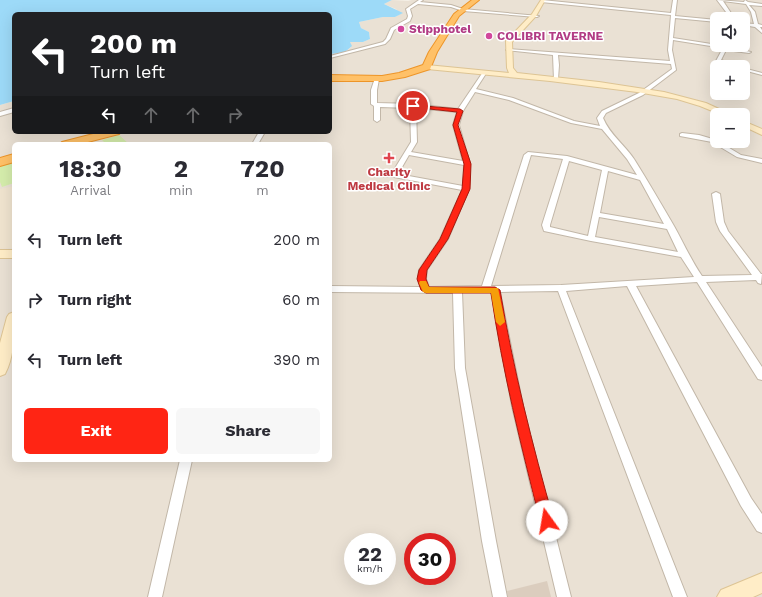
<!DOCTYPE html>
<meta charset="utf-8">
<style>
:root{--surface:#fff;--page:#f7f7f7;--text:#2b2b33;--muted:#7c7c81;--accent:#ff2514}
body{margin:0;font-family:"Work Sans",sans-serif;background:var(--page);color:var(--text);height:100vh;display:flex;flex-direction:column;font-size:15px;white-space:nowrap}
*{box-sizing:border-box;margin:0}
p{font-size:13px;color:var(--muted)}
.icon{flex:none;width:22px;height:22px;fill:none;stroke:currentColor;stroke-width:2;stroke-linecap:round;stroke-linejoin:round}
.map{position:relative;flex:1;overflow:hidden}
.panel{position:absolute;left:12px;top:142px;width:320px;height:320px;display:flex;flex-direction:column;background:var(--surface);border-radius:6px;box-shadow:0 4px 16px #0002}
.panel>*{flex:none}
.guide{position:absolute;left:12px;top:12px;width:320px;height:122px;border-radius:6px;box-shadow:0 4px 16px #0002;background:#202124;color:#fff;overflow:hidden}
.tools{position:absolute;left:710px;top:12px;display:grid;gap:8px}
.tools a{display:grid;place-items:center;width:40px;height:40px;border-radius:6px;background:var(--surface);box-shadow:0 4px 16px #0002;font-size:20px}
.speed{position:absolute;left:344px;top:533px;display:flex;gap:8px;font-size:20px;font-weight:700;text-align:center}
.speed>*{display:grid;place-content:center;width:52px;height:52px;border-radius:50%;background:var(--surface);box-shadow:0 4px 16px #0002;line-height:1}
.speed small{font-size:10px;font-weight:400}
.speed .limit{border:6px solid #d22;background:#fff;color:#111}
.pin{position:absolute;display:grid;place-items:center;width:34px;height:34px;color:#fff;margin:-17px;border:2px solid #fff;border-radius:50%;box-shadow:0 1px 4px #0007}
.me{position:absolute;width:44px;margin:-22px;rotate:347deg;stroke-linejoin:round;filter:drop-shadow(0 0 3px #0008)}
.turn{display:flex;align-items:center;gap:14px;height:84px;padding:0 12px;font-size:18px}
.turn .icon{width:52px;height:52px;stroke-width:2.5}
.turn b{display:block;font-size:28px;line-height:34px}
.lanes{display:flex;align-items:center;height:38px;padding:0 12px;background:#0003;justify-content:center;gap:20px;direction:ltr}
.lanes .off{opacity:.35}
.eta{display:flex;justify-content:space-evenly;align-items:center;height:68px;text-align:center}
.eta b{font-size:24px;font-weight:700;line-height:28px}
.primary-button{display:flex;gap:8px;margin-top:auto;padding:8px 12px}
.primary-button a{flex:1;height:46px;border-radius:6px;background:var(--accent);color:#fff;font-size:16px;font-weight:700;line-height:46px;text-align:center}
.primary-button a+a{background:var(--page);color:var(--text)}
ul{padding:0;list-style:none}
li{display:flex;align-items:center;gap:12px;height:60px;padding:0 12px}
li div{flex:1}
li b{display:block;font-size:15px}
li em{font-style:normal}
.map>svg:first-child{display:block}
</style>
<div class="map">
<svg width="762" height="597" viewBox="0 0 762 597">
<rect width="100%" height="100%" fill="#f5f0e7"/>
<path fill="#eae1d4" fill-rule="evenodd" d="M392,0L408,1L412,0H762V597H0V105L14,101V132H330V54L345,52L351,47L350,42H363L370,39L369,32L361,28L359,22L383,17H395L402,13H399L396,9L384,4ZM717,19H743V45H717ZM717,67H743V93H717ZM717,115H743V141H717ZM14,144H330V460H14ZM353,542H387V576H353ZM413,542H447V576H413Z"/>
<path fill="#f0e4cf" d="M14,186V248L0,249V189Z"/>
<path fill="#d5edac" d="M119,135L129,144H106L102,140Z
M14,161V183L2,187L0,182V165Z"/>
<path fill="#9ddaf8" d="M0,0H392L384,4L403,13L395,17H383L359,22L361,28L369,32L370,39L363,42H350L352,46L345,52L331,54L330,14H14V101L0,105Z"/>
<path fill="#dbcdbe" d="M547,581L551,597H508L507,591Z"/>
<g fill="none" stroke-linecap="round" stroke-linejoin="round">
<g stroke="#c2b7a8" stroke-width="2">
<path id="street" d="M419,0H423L420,2L451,5L463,9L539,16L537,17L463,11L451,7L418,4L410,9L412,16L410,21L394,30L390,39L385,44L330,58V56L383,42L386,39L391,28L407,19L408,16L406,9Z
M542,0L671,13L673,0H677L675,16L717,20V22L675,18L673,38L724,46L751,52L749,53L726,50L721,60L738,67H731L716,61L723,48L673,40L672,50L676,70L643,95L606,113L603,118C610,135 624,144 634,159C648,181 661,204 674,226C683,242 691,260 702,276L752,275L720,231L716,222L712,194L716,192L720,194L724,222L728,231L761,274H762L761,284L758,283L756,280L706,282L762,367V380L758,379L697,282L636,286L751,498L762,514V533L757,531L741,506L627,286L566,291L687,597H673L558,291L500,292L523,406L571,597H557L512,406L491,292H462L465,368L496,541L507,597H493L482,541L455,368L453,293L330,292V286L421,287L418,279L419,270L440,239L462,190L394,177L372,176L371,175L374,173H392L411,142L410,108L380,107V120L377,122L374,120V106L371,104V90L375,78L379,79L377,90V103L413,104L458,109L483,72L485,71L487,72L476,89L513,98L574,121L600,126L597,118L602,111L639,93L672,69L671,64L558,55L559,65L558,79L554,80L553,55L506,50L508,49L670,61L668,50L671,15L541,2ZM475,92L509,100L571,123L602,129L627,159L637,175L567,156L528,152L524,155L482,286L429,287L426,279L427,270L448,239L469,189L470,164L459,125L463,111ZM416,108L457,112L453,125L463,161L411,152L417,142ZM409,155L464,165L463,186L398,174ZM531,155L563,159L542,225L544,231L591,241L681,257L694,277L561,285L491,286ZM569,161L602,170L588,236L550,227V225ZM608,171L640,180L664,224L600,213ZM599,217L667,229L678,252L595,237Z
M717,0L744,2L745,0L748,2L762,4V6L749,5L755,12L758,24L762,25V27H760L762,30V33L755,27L743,25V23L754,24L751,12L746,4L723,1L733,16V19H729V16Z
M743,68L762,73V75L743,70Z
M14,108V112L0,116V112Z
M259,132H265L258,144H252Z
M682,133L699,135L716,140L741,155L762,159V163L737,157L712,142L680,136V134Z
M180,460H192L162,597H148Z"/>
</g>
<g stroke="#ddc494" stroke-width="2">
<path id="secondary" d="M541,0H545L536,16L512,42L513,68L517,73L599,82L664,92L706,103L732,115H722L700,106L677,99L637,92L550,81L427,69L424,67L427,65L509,73L507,68L506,41L532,14Z
M743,121L762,129V135L743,126Z
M0,250H14V258H0Z
M14,312C14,333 15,355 5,374L0,376V343L7,317L9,314Z
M762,573V593L753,597H717L721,590Z"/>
</g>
<g stroke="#ed9529" stroke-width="2">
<path id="highway" d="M472,0H479L459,16L437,52L430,69L405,77L382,81H330V75L382,76L399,73L423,65L429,52L454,14Z
M101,132H121L119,134L80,144H60L62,142Z
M14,154V162L0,166V158Z"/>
</g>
<use href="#street" fill="#fff" fill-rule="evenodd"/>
<use href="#secondary" fill="#ffedc7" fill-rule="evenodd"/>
<use href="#highway" fill="#ffc168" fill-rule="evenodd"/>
</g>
<path fill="#ff2514" stroke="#a6180d" d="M413,105L460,109L463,111L458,125L471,164L470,189L448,239L427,270L426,279L429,287H495L500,290C513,368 532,444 554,521L552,525L547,527L542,525L540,521C521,445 502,370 491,293H426L421,290L417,279L419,270L440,239L462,189L464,164L453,125L457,112L411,107L410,106Z"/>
<path fill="#f59e0b" d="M420,281H426L429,287L498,288L505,322L500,326L496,322L491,293H426L423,292L419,283Z"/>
<g fill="#d1479c" stroke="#fff" stroke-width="1.5">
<circle cx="401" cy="29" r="4"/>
<circle cx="489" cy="36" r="4"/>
</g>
<path fill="#e0444e" stroke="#fff" stroke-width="1.5" d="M387 152h4v4h4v4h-4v4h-4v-4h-4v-4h4z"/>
<g text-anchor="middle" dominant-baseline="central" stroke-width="3" stroke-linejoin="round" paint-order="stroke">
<g font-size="12" font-weight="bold" fill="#b23c85" stroke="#fff" text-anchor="start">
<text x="409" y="29">Stipphotel</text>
<text x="497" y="36">COLIBRI TAVERNE</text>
</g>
<g font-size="12" font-weight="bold" fill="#be3a42" stroke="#fff">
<text x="389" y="172">Charity<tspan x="389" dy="14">Medical Clinic</tspan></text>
</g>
</g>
</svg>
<div class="tools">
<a><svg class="icon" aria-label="sound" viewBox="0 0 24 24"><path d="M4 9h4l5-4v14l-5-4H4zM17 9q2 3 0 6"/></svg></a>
<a>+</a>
<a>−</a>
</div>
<div class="speed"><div>22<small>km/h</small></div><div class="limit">30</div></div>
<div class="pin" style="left:413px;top:106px;background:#d93025"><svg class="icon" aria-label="arrive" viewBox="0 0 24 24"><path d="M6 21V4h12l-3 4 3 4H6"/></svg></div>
<svg class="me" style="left:547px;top:521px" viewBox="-20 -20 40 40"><circle r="19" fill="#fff"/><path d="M0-13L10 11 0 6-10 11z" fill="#ff2514"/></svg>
<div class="guide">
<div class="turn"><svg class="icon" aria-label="left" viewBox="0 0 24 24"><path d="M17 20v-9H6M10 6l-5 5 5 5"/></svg><div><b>200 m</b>Turn left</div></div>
<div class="lanes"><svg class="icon" aria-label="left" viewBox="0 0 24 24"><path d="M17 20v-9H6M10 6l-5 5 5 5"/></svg><svg class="icon off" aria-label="ahead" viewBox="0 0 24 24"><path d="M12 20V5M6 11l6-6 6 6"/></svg><svg class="icon off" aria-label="ahead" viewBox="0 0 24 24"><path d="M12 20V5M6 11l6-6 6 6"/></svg><svg class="icon off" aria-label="right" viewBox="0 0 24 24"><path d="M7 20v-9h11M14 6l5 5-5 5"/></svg></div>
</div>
<section class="panel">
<div class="eta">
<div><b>18:30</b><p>Arrival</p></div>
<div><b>2</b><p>min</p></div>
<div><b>720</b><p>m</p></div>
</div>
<ul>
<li><svg class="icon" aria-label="left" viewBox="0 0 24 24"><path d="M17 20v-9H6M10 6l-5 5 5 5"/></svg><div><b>Turn left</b></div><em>200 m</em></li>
<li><svg class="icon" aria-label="right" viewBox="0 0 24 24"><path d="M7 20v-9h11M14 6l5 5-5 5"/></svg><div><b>Turn right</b></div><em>60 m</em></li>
<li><svg class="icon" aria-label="left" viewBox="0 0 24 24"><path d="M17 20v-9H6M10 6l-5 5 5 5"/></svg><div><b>Turn left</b></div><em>390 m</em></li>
</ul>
<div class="primary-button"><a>Exit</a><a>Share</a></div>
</section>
</div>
